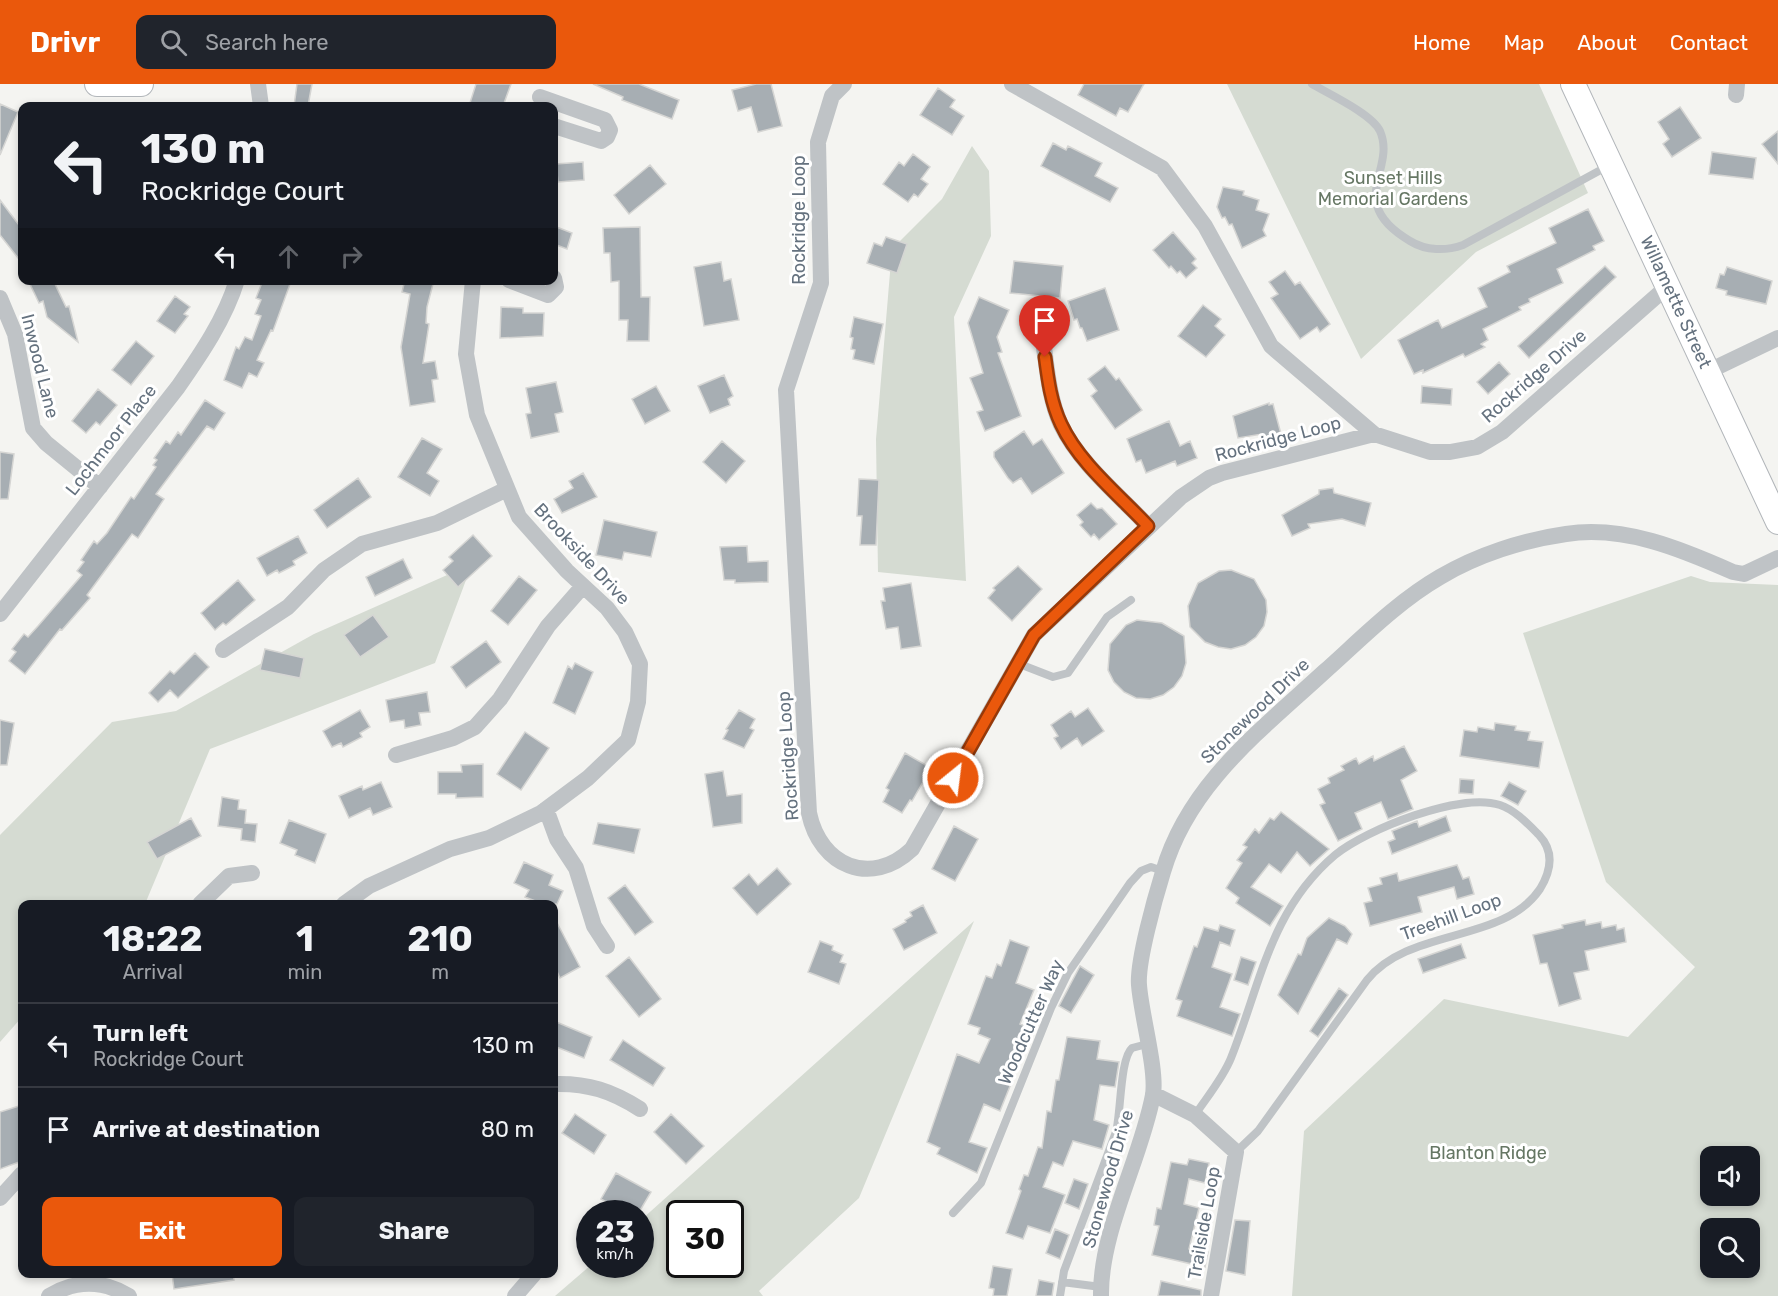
<!DOCTYPE html>
<style>
:root{--surface:#171b24;--page:#20242c;--text:#f1f3f6;--muted:#9ea1a6;--line:#363941;--accent:#ea580c}
body{margin:0;font-family:Rubik,sans-serif;background:var(--page);color:var(--text);height:100vh;display:flex;flex-direction:column;font-size:22px;white-space:nowrap}
*{box-sizing:border-box;margin:0}
p{font-size:20px;color:var(--muted)}
.icon{flex:none;width:33px;height:33px;fill:none;stroke:currentColor;stroke-width:2;stroke-linecap:round;stroke-linejoin:round}
.map{position:relative;flex:1;overflow:hidden}
.details{position:absolute;left:18px;top:816px;width:540px;height:378px;display:flex;flex-direction:column;background:var(--surface);border-radius:12px;box-shadow:0 3px 9px #0003}
.details>*{flex:none}
.top-card{position:absolute;left:18px;top:18px;width:540px;height:183px;border-radius:12px;box-shadow:0 3px 9px #0003;background:#171b24;color:var(--text);overflow:hidden}
.buttons{position:absolute;left:1700px;top:1062px;display:grid;gap:12px}
.buttons a{display:grid;place-items:center;width:60px;height:60px;border-radius:12px;background:var(--surface);box-shadow:0 3px 9px #0003;font-size:30px}
.speed{position:absolute;left:576px;top:1116px;display:flex;gap:12px;font-size:30px;font-weight:700;text-align:center}
.speed>*{display:grid;place-content:center;width:78px;height:78px;border-radius:50%;background:var(--surface);box-shadow:0 3px 9px #0003;line-height:1}
.speed small{font-size:15px;font-weight:400}
.speed .limit{border:3px solid #111;border-radius:9px;background:#fff;color:#111}
.pin{position:absolute;display:grid;place-items:center;width:51px;height:51px;color:#fff;margin:-62px -26px;border-radius:50% 50% 50% 0;rotate:-45deg;box-shadow:0 0 6px #0007}
.pin .icon{rotate:45deg}
.me{position:absolute;width:66px;margin:-33px;rotate:29deg;stroke-linejoin:round;filter:drop-shadow(0 0 4px #0008)}
.turn{display:flex;align-items:center;gap:21px;height:126px;padding:0 24px;font-size:27px}
.turn .icon{width:78px;height:78px;stroke-width:2.5}
.turn b{display:block;font-size:42px;line-height:51px}
.lanes{display:flex;align-items:center;height:57px;padding:0 24px;background:#0003;justify-content:center;gap:30px;direction:ltr}
.lanes .off{opacity:.35}
.eta{display:flex;justify-content:space-evenly;align-items:center;height:102px;text-align:center}
.eta b{font-size:36px;font-weight:700;line-height:42px}
.cta{display:flex;gap:12px;margin-top:auto;padding:12px 24px}
.cta a{flex:1;height:69px;border-radius:12px;background:var(--accent);color:#fff;font-size:24px;font-weight:700;line-height:69px;text-align:center}
.cta a+a{background:var(--page);color:var(--text)}
ul{padding:0;list-style:none}
li{display:flex;align-items:center;gap:18px;height:84px;padding:0 24px;border-top:2px solid var(--line)}
li div{flex:1}
li b{display:block;font-size:22px}
li em{font-style:normal}
header{display:flex;align-items:center;gap:36px;box-sizing:border-box;height:84px;padding:0 30px;background:var(--accent);color:#fff}
header strong{font-size:28px}
nav{display:flex;gap:33px;margin-inline-start:auto;font-size:21px}
.search{width:420px;height:54px;background:var(--page);display:flex;align-items:center;gap:15px;box-sizing:border-box;padding:0 21px;border-radius:12px;color:var(--muted);font-size:22px}
.map>svg:first-child{display:block}
</style>
<header>
<strong>Drivr</strong>
<div class="search"><svg class="icon" aria-label="search" viewBox="0 0 24 24"><circle cx="10" cy="10" r="6"/><path d="M15 15l6 6"/></svg>Search here</div>
<nav><a>Home</a><a>Map</a><a>About</a><a>Contact</a></nav>
</header>
<div class="map">
<svg width="1778" height="1212" viewBox="0 0 1778 1212">
<rect width="100%" height="100%" fill="#f4f4f1"/>
<path fill="#d5dbd2" fill-rule="evenodd" d="M1227,0H1539L1588,109L1476,168L1361,275Z
M972,62L989,87L991,152L954,233L966,497L878,488L876,355L892,165L942,115Z
M472,480L435,579L210,665L145,820H22V933L0,958V751L112,638L176,627L314,550Z
M1691,492L1710,498L1778,501V1212H1292L1304,1047L1444,915L1628,953L1695,883L1606,798L1523,549ZM1749,1072V1112H1710V1072ZM1749,1144V1184H1710V1144Z
M974,837L859,1114L759,1207L763,1212H555L591,1181L640,1180L641,1136ZM680,1130H730V1180H680Z"/>
<path fill="#a7aeb3" stroke="#d5d5d3" stroke-width="1.5" d="M297,0H312L308,22H294Z
M476,0H511L503,22H469Z
M593,0H639L679,16L672,35L622,16L623,13Z
M756,0H771L782,42L758,48L751,23L738,27L732,6Z
M1084,0H1144L1128,28L1120,24L1116,32L1078,11Z
M938,4L955,16L950,23L964,32L952,51L920,31Z
M0,20L18,28L0,71Z
M1680,23L1701,54L1672,73L1663,60L1669,55L1658,38Z
M1778,47V80L1762,60Z
M1053,59L1066,66L1068,62L1102,79L1095,92L1118,104L1110,118L1041,82Z
M1712,68L1756,74L1753,95L1709,90Z
M913,70L930,83L921,95L928,100L918,113L914,110L908,118L883,100L899,78L904,82Z
M583,78L584,96L558,98L556,80Z
M650,81L666,100L629,130L614,111Z
M1223,103L1244,107L1243,111L1259,116L1256,126L1269,130L1263,146L1266,152L1242,164L1232,140L1229,141L1225,133L1222,134L1217,123Z
M0,116L22,145V179L0,151Z
M1588,125L1604,157L1593,162L1595,166L1557,185L1563,199L1529,215L1530,218L1519,223L1521,226L1483,245L1488,256L1481,260L1485,263L1465,273L1463,270L1423,289V286L1414,290L1398,256L1438,236L1442,244L1487,223L1478,204L1510,188L1507,182L1556,159L1549,144Z
M554,142L572,149L567,165L554,160Z
M640,143L641,213H650L649,257H627L628,236H619V197L611,198L610,169H604L603,144Z
M1173,148L1196,175L1192,179L1197,184L1186,194L1180,187L1177,189L1171,182L1169,184L1153,166Z
M886,153L907,160L897,189L867,179L874,159L882,162Z
M1014,177L1063,182L1060,214L1010,209Z
M721,178L724,197L731,195L739,236L704,242L694,183Z
M1605,182L1616,193L1529,274L1518,262Z
M1727,183L1772,197L1766,220L1726,211L1727,207L1716,204L1720,190L1724,191Z
M1285,187L1295,201L1300,198L1330,240L1320,248L1317,243L1300,255L1271,214L1278,210L1269,198Z
M28,196H53L66,223L69,222L78,258L47,233L43,217L39,219Z
M263,196H280L290,200L273,247L271,246L257,276L264,279L257,293L249,289L242,304L224,296L236,263L239,265L245,253L252,256L261,232L255,230L261,216L256,214Z
M405,196H434L427,223L426,239L429,240L423,279L435,277L438,295L432,296L435,318L410,322L401,263L410,210L402,208Z
M1105,204L1119,246L1087,257L1082,244H1080L1077,235L1074,236L1068,217Z
M175,212L190,223L184,230L188,232L175,249L157,237Z
M979,213L1009,226L997,253L1002,268L998,269L1021,332L985,347L977,328L983,326L970,294L983,289L968,239Z
M1203,221L1221,235L1215,242L1225,251L1206,273L1178,252Z
M501,223L523,224V229H544L543,252L500,254Z
M854,233L883,240L874,280L853,275L855,266L851,265L853,254L850,253Z
M136,257L154,272L131,301L112,286Z
M1499,278L1510,290L1488,310L1477,298Z
M1105,282L1116,296L1119,294L1142,326L1115,345L1091,312L1097,307L1088,295Z
M724,291L733,312L728,315L730,321L710,329L698,302Z
M556,298L563,328L555,330L559,348L531,354L526,330L531,329L526,304Z
M656,302L670,327L645,340L632,315Z
M1422,302L1452,305L1451,321L1421,319Z
M98,305L117,321L100,341L96,338L86,349L72,337Z
M205,316L225,329L214,346L207,342L156,410L164,415L138,454L132,450L87,511L90,514L62,546L60,545L25,590L9,577L16,568L12,565L24,550L28,553L38,542L82,491L77,487L84,478L81,476L94,457L97,460L107,449L131,413L134,415L156,383L153,381L157,376L154,374L166,357L170,360L178,348L181,351Z
M1269,319V321L1273,320L1281,350L1263,354L1262,350L1238,354L1233,332Z
M1169,337L1180,362L1190,357L1197,374L1177,382L1175,377L1146,389L1141,376L1136,378L1127,355Z
M1024,347L1033,361L1042,355L1064,389L1032,410L1021,394L1013,399L1008,394L994,373V368Z
M422,354L442,365L427,389L439,397L430,412L398,393Z
M722,357L745,377L726,399L703,378Z
M0,368L14,370L8,415H0Z
M583,389L597,413L562,429L554,415L573,404L569,397Z
M358,394L371,413L327,444L314,426Z
M859,395L879,396L876,461H860L862,432H857Z
M1333,404L1334,409L1371,419L1365,442L1342,435L1308,440L1310,444L1292,452L1282,431L1319,410V406Z
M1091,419L1097,425L1102,424L1117,440L1099,456L1094,450L1091,453L1080,441L1083,438L1077,431Z
M604,436L657,448L651,473L624,468L622,476L596,471Z
M473,451L492,472L458,503L443,486L453,477L449,473Z
M298,452L307,469L293,477L295,481L279,489L277,486L267,492L257,474Z
M747,462L748,478L768,477V498L735,499V496H724L720,463Z
M403,475L412,494L375,512L366,493Z
M1018,482L1042,505L1012,537L988,514L995,506L993,504Z
M1231,486L1254,495L1266,516L1267,528L1264,542L1256,553L1245,561L1231,565L1218,563L1205,558L1190,543L1188,522L1198,499L1219,487Z
M519,492L537,506L508,541L491,527Z
M238,496L255,516L226,541L223,539L215,546L201,529Z
M911,499L921,562L901,565L898,543L886,545L881,517H885L883,504Z
M373,531L389,553L360,573L344,551Z
M1137,536L1162,539L1184,552L1186,579L1182,592L1174,603L1163,611L1150,615L1136,614L1124,608L1114,598L1108,586L1110,560L1126,541Z
M486,557L501,578L466,604L451,583Z
M265,565L304,574L300,594L260,586Z
M195,569L209,583L178,614L170,606L158,618L149,609L170,587L174,590Z
M575,579L593,588L575,630L553,619L568,582L572,585Z
M427,608L430,628L419,629L421,641L405,644L404,636L390,638L386,616Z
M1088,624L1104,647L1082,662L1077,654L1061,665L1054,654L1058,652L1051,641L1071,627L1075,633Z
M360,626L370,643L360,649L362,653L343,663L341,659L332,663L323,647Z
M739,626L755,635L750,644L754,646L744,664L723,655L728,646L726,645Z
M0,636L14,639L7,681H0Z
M1495,639L1516,642L1515,646L1530,648L1528,656L1543,658L1539,684L1460,672L1464,646L1477,648L1478,643L1494,646Z
M525,648L549,664L521,706L497,690Z
M1404,662L1417,687L1401,696L1413,725L1388,735L1381,718L1355,729L1362,745L1338,757L1320,721L1325,719L1318,705L1330,699L1328,694L1344,686L1341,682L1356,674L1359,680L1373,672L1374,677Z
M905,669L931,684L912,717L910,716L902,729L883,718L889,706L886,704Z
M483,680V713L456,714V710H438V688H462L461,681Z
M723,687L727,712L742,710V739L713,743L705,690Z
M1460,695L1474,696L1473,710L1459,709Z
M381,698L392,723L373,731L370,724L349,734L339,712L362,702L363,706Z
M1509,698L1526,707L1518,721L1501,712Z
M222,713L239,716L238,725L246,726L245,739L257,740L255,758L241,756L242,745L218,742Z
M1281,728L1329,765L1310,782L1297,768L1281,789L1269,780L1251,803L1283,822L1270,842L1236,819L1239,814L1226,804L1242,779L1237,776L1247,763L1243,761L1255,745L1259,749L1270,734L1274,736Z
M1446,732L1451,747L1392,770L1388,758L1395,755L1392,747L1417,737L1419,743Z
M191,734L201,752L157,775L147,758Z
M289,736L326,750L315,779L295,771L297,766L280,759Z
M598,739L640,745L634,769L593,760Z
M954,742L978,755L955,797L932,785Z
M524,778L553,791L549,801L563,807L557,820H543L525,813L529,806L514,799Z
M1457,781L1463,795L1469,793L1474,810L1457,815L1454,803L1418,813L1422,828L1370,842L1364,819L1372,817L1368,804L1382,800L1380,794L1397,789L1399,797Z
M777,784L791,800L757,831L733,804L749,790L758,801Z
M625,801L653,838L635,851L608,814Z
M923,821L937,849L904,866L893,845L906,838L905,836L912,832L910,828Z
M554,833L580,883L560,894L554,881Z
M1329,834L1345,842L1352,850L1347,860L1337,855L1298,930L1278,911L1298,870L1301,871L1307,854Z
M1585,836L1586,841L1601,838L1602,844L1616,841L1617,846L1624,844L1626,858L1585,867L1589,886L1574,889L1581,915L1559,922L1547,879L1540,880L1533,851L1563,844L1562,841Z
M1220,841L1235,846L1230,862L1220,858L1212,883L1232,890L1220,923L1240,930L1232,952L1177,932L1182,917L1176,915L1194,862L1197,863L1204,843L1218,847Z
M1010,856L1029,863L1016,899L1034,906L1020,940L1033,945L1000,1027L984,1020L969,1058L987,1064L977,1089L937,1070L940,1064L927,1058L957,970L979,979L990,955L978,950L980,944L968,940L986,892L992,894L997,880L1001,882Z
M820,857L833,862L832,866L843,871L840,878L846,880L839,900L808,888Z
M1461,860L1466,874L1423,889L1418,875Z
M629,873L661,915L639,933L606,892Z
M1241,873L1256,878L1248,901L1234,896Z
M1080,882L1094,891L1071,929L1059,922Z
M1339,904L1348,911L1318,953L1310,947Z
M554,937L592,953L584,974L554,962Z
M1067,953L1100,957L1097,975L1119,978L1115,1003L1100,1001L1094,1036L1109,1041L1102,1065L1073,1057L1063,1082L1053,1078L1043,1103L1065,1111L1050,1149L1028,1142L1023,1155L1006,1149L1021,1107L1019,1105L1024,1091L1028,1092L1038,1063L1042,1064L1047,1027L1051,1028L1056,996H1059Z
M623,956L665,984L653,1002L610,976Z
M22,1021V1077L0,1085V1028Z
M575,1030L606,1051L594,1070L562,1049Z
M671,1030L704,1062L686,1080L654,1048Z
M1189,1075L1209,1079L1205,1099L1189,1095L1184,1120L1199,1124L1189,1165L1208,1168L1205,1183L1152,1171L1159,1142L1154,1141L1157,1124L1161,1125L1171,1078L1187,1081Z
M616,1089L651,1108L638,1130H627L601,1115Z
M1074,1095L1088,1100L1079,1125L1065,1119Z
M1235,1136L1250,1137L1245,1191L1226,1187Z
M1055,1145L1069,1151L1060,1175L1046,1169Z
M993,1182L1012,1185L1007,1212H993L994,1205L989,1204Z
M172,1190H233L234,1196L174,1205Z
M1039,1196L1054,1199L1052,1212H1036Z
M1161,1197L1201,1206V1212H1158Z"/>
<g fill="none" stroke-linecap="round" stroke-linejoin="round">
<g stroke="#b2b6ba" stroke-width="26">
<path id="secondary" d="M97,0H141
M1573,0L1778,438"/>
</g>
<path stroke="#bfc3c6" stroke-width="8" d="M1312,0C1329,10 1372,30 1380,47C1397,86 1344,118 1410,157C1426,167 1446,167 1463,161L1608,82
M1017,579L1053,593L1068,589L1107,533L1131,516
M1195,1031C1207,1013 1223,994 1231,974C1261,899 1270,826 1335,771C1367,745 1460,708 1500,721C1515,726 1528,740 1539,751C1555,768 1551,787 1540,805C1503,860 1409,843 1367,896L1258,1047L1236,1068
M953,1129L981,1099L1051,924L1068,889L1130,799L1141,787L1151,783L1163,787
M1062,1198L1101,1203
M1060,1212L1064,1187L1116,1048C1121,1029 1120,974 1132,964L1147,960"/>
<path stroke="#bfc3c6" stroke-width="16" d="M258,0L261,22
M844,0L832,12L818,58L821,199L786,306L809,729C820,782 871,804 912,765L1034,551L1181,413L1209,394L1222,389L1374,350
M1012,0L1162,84L1205,142L1271,262L1374,350L1430,368H1450L1477,363L1502,348L1668,202
M1736,11L1737,0
M540,13L605,36L610,46L607,53L601,57L554,42
M509,196L548,211L556,203L554,194
M0,214L15,250L33,344L46,359L100,403
M1043,256C1047,284 1049,315 1061,341C1080,380 1119,411 1148,442
M1709,287L1778,254
M0,530L178,303C201,270 225,235 237,196
M223,566L288,523L324,486L362,460L437,439L507,405
M396,671L453,654L475,643L500,615L548,542L583,502
M546,725L557,755L576,784L594,842L607,862
M200,820L229,792L252,789
M344,820L369,802L450,765L489,754L541,729L588,694L628,656L638,618L640,580L625,548L607,524L567,487L519,433L477,331L466,270L473,196
M554,1000C588,999 612,1007 640,1025
M1153,1010L1195,1031L1236,1068L1211,1212
M0,1114L22,1090
M49,1212C75,1196 103,1196 129,1212
M515,1212L534,1190
M1101,1212C1100,1147 1141,1075 1153,1011C1157,985 1141,930 1139,901C1137,878 1155,814 1163,788C1188,701 1260,647 1324,588C1361,555 1397,518 1440,493C1477,471 1523,456 1566,450C1624,441 1681,465 1733,488L1744,490L1778,474"/>
<use href="#secondary" stroke="#fff" stroke-width="24"/>
</g>
<g fill="none" stroke-linecap="round" stroke-linejoin="round">
<g stroke="#983908" stroke-width="15">
<path id="route" d="M953,694L1034,551L1148,442C1119,411 1079,379 1061,340C1051,319 1048,296 1045,273"/>
</g>
<use href="#route" stroke="#ea580c" stroke-width="10"/>
</g>
<g text-anchor="middle" dominant-baseline="central" stroke-width="6" stroke-linejoin="round" paint-order="stroke">
<g font-size="18" fill="#667764" stroke="#fff">
<text x="1393" y="94">Sunset Hills<tspan x="1393" dy="21">Memorial Gardens</tspan></text>
<text x="1488" y="1069">Blanton Ridge</text>
</g>
<g font-size="18" fill="#65727f" stroke="#fff">
<text transform="translate(799 136) rotate(-90)">Rockridge Loop</text>
<text transform="translate(1676 218) rotate(65)">Willamette Street</text>
<text transform="translate(40 282) rotate(76)">Inwood Lane</text>
<text transform="translate(1534 292) rotate(-41)">Rockridge Drive</text>
<text transform="translate(1278 355) rotate(-15)">Rockridge Loop</text>
<text transform="translate(111 356) rotate(-52)">Lochmoor Place</text>
<text transform="translate(582 470) rotate(47)">Brookside Drive</text>
<text transform="translate(1255 627) rotate(-44)">Stonewood Drive</text>
<text transform="translate(788 672) rotate(-94)">Rockridge Loop</text>
<text transform="translate(1451 833) rotate(-20)">Treehill Loop</text>
<text transform="translate(1031 938) rotate(-66)">Woodcutter Way</text>
<text transform="translate(1108 1095) rotate(-74)">Stonewood Drive</text>
<text transform="translate(1204 1139) rotate(-80)">Trailside Loop</text>
</g>
</g>
</svg>
<div class="buttons">
<a><svg class="icon" aria-label="sound" viewBox="0 0 24 24"><path d="M4 9h4l5-4v14l-5-4H4zM17 9q2 3 0 6"/></svg></a>
<a><svg class="icon" aria-label="search" viewBox="0 0 24 24"><circle cx="10" cy="10" r="6"/><path d="M15 15l6 6"/></svg></a>
</div>
<div class="speed"><div>23<small>km/h</small></div><div class="limit">30</div></div>
<div class="pin" style="left:1045px;top:273px;background:#d93025"><svg class="icon" aria-label="arrive" viewBox="0 0 24 24"><path d="M6 21V4h12l-3 4 3 4H6"/></svg></div>
<svg class="me" style="left:953px;top:694px" viewBox="-20 -20 40 40"><circle r="17" fill="#ea580c" stroke="#fff" stroke-width="3"/><path d="M0-11L8 9 0 5-8 9z" fill="#fff"/></svg>
<div class="top-card">
<div class="turn"><svg class="icon" aria-label="left" viewBox="0 0 24 24"><path d="M17 20v-9H6M10 6l-5 5 5 5"/></svg><div><b>130 m</b>Rockridge Court</div></div>
<div class="lanes"><svg class="icon" aria-label="left" viewBox="0 0 24 24"><path d="M17 20v-9H6M10 6l-5 5 5 5"/></svg><svg class="icon off" aria-label="ahead" viewBox="0 0 24 24"><path d="M12 20V5M6 11l6-6 6 6"/></svg><svg class="icon off" aria-label="right" viewBox="0 0 24 24"><path d="M7 20v-9h11M14 6l5 5-5 5"/></svg></div>
</div>
<section class="details">
<div class="eta">
<div><b>18:22</b><p>Arrival</p></div>
<div><b>1</b><p>min</p></div>
<div><b>210</b><p>m</p></div>
</div>
<ul>
<li><svg class="icon" aria-label="left" viewBox="0 0 24 24"><path d="M17 20v-9H6M10 6l-5 5 5 5"/></svg><div><b>Turn left</b><p>Rockridge Court</p></div><em>130 m</em></li>
<li><svg class="icon" aria-label="arrive" viewBox="0 0 24 24"><path d="M6 21V4h12l-3 4 3 4H6"/></svg><div><b>Arrive at destination</b></div><em>80 m</em></li>
</ul>
<div class="cta"><a>Exit</a><a>Share</a></div>
</section>
</div>
